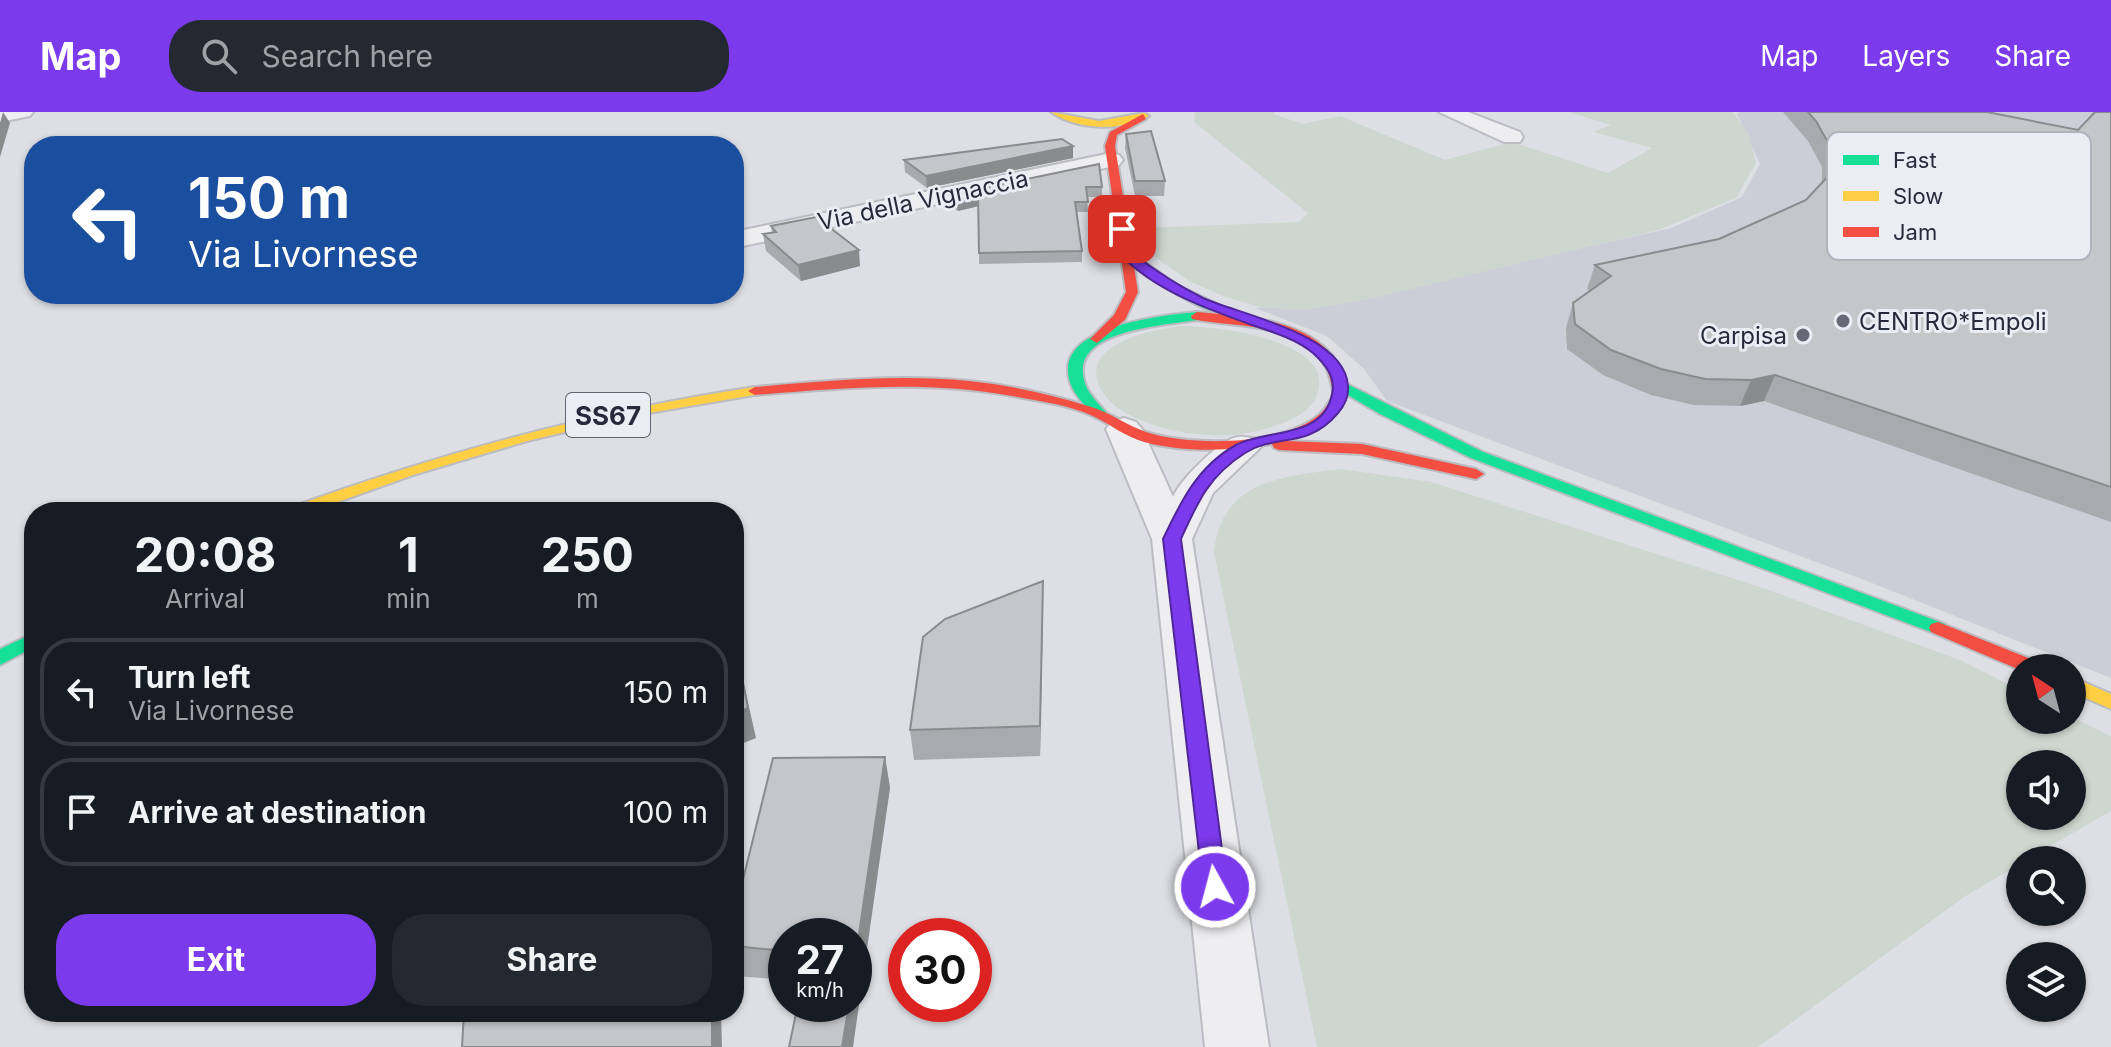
<!DOCTYPE html>
<style>
:root{--surface:#171b24;--page:#242831;--text:#f1f3f6;--muted:#9ea1a6;--line:#363941;--accent:#7c3aed}
body{margin:0;font-family:Inter,sans-serif;background:var(--page);color:var(--text);height:100vh;display:flex;flex-direction:column;font-size:30px;white-space:nowrap}
*{box-sizing:border-box;margin:0}
p{font-size:26px;color:var(--muted)}
.icon{flex:none;width:44px;height:44px;fill:none;stroke:currentColor;stroke-width:2;stroke-linecap:round;stroke-linejoin:round}
.map{position:relative;flex:1;overflow:hidden}
.drawer{position:absolute;left:24px;top:390px;width:720px;height:520px;display:flex;flex-direction:column;background:var(--surface);border-radius:32px;box-shadow:0 2px 6px #0004}
.drawer>*{flex:none}
.top-card{position:absolute;left:24px;top:24px;width:720px;height:168px;border-radius:32px;box-shadow:0 2px 6px #0004;background:#1a4fa0;color:#fff;overflow:hidden}
.needle{width:52px;rotate:324deg}
.buttons{position:absolute;left:2006px;top:542px;display:grid;gap:16px}
.buttons a{display:grid;place-items:center;width:80px;height:80px;border-radius:50%;background:var(--surface);box-shadow:0 2px 6px #0004;font-size:40px}
.speed{position:absolute;left:768px;top:806px;display:flex;gap:16px;font-size:40px;font-weight:700;text-align:center}
.speed>*{display:grid;place-content:center;width:104px;height:104px;border-radius:50%;background:var(--surface);box-shadow:0 2px 6px #0004;line-height:1}
.speed small{font-size:20px;font-weight:400}
.speed .limit{border:12px solid #d22;background:#fff;color:#111}
.pin{position:absolute;display:grid;place-items:center;width:68px;height:68px;color:#fff;margin:-34px;border-radius:16px;box-shadow:0 4px 12px #0006}
.me{position:absolute;width:88px;margin:-44px;rotate:353deg;stroke-linejoin:round;filter:drop-shadow(0 0 6px #0008)}
.turn{display:flex;align-items:center;gap:28px;height:168px;padding:0 32px;font-size:36px}
.turn .icon{width:104px;height:104px;stroke-width:2.5}
.turn b{display:block;font-size:56px;line-height:68px}
.eta{display:flex;justify-content:space-evenly;align-items:center;height:136px;text-align:center}
.eta b{font-size:48px;font-weight:700;line-height:56px}
.primary-button{display:flex;gap:16px;margin-top:auto;padding:16px 32px}
.primary-button a{flex:1;height:92px;border-radius:32px;background:var(--accent);color:#fff;font-size:32px;font-weight:700;line-height:92px;text-align:center}
.primary-button a+a{background:var(--page);color:var(--text)}
ul{padding:0;list-style:none}
li{display:flex;align-items:center;gap:24px;height:108px;margin:0 16px 12px;padding:0 16px;border:4px solid var(--line);border-radius:32px}
li div{flex:1}
li b{display:block;font-size:30px}
li em{font-style:normal}
header{display:flex;align-items:center;gap:48px;box-sizing:border-box;height:112px;padding:0 40px;background:var(--accent);color:#fff}
header strong{font-size:38px}
nav{display:flex;gap:44px;margin-inline-start:auto;font-size:28px}
.search{width:560px;height:72px;background:var(--page);display:flex;align-items:center;gap:20px;box-sizing:border-box;padding:0 28px;border-radius:32px;color:var(--muted);font-size:30px}
.map>svg:first-child{display:block}
</style>
<header>
<strong>Map</strong>
<div class="search"><svg class="icon" aria-label="search" viewBox="0 0 24 24"><circle cx="10" cy="10" r="6"/><path d="M15 15l6 6"/></svg>Search here</div>
<nav><a>Map</a><a>Layers</a><a>Share</a></nav>
</header>
<div class="map">
<svg width="2111" height="935" viewBox="0 0 2111 935">
<rect width="100%" height="100%" fill="#dedfe4"/>
<path fill="#ccced7" d="M1739,0H2111V566L1867,469L1387,289L1364,257L1327,224L1255,196L1309,194L1420,172L1671,116L1742,85L1760,52L1737,2Z"/>
<path fill="#cdd6cf" fill-rule="evenodd" d="M1195,0H1276L1273,2L1303,12L1340,4L1445,48L1512,30L1608,61L1652,36L1593,20L1611,13L1569,0H1733L1749,23L1756,51L1736,86L1658,118L1378,185L1307,198L1263,196L1226,185L1191,170L1142,136L1140,116L1299,110L1308,101L1194,10Z
M1182,214C1214,214 1338,227 1317,283C1311,300 1290,309 1274,314C1227,331 1163,324 1121,298C1111,292 1102,282 1098,271C1084,230 1156,217 1182,214Z
M1341,357L1431,370L1760,475L1960,548L2020,578V608H2072V605L2111,624V699L2026,748H2020V752L1964,785L1758,935H1317L1214,440C1221,368 1284,364 1341,357ZM2020,652H2072V704H2020Z"/>
<g fill="none" stroke-linecap="round" stroke-linejoin="round">
<g stroke="#bcbdc2" stroke-width="4">
<path id="street" d="M0,0H33L30,4L0,10Z
M1439,0H1468L1520,20L1523,25L1520,30H1504Z
M1111,41L1119,43L1123,48L1119,53L734,136V120Z
M1124,306L1136,310L1142,317L1173,385C1181,367 1213,336 1231,327C1240,323 1247,325 1256,327L1261,335L1213,381L1192,427L1269,935H1205L1152,427L1106,317L1112,310Z"/>
</g>
<g stroke="#bbbcc1" stroke-width="4">
<path id="fast" d="M1122,140H1130L1175,172L1231,199C1213,212 1140,158 1122,144Z
M1197,200L1203,204L1202,207C1168,214 1063,216 1086,274C1090,284 1101,294 1108,303L1106,306H1096C1084,292 1068,278 1068,258C1067,213 1165,203 1197,200Z
M1341,269L1483,340L1945,512L1947,516L1945,520H1931L1471,346L1380,302L1336,276L1334,273Z
M34,521V535L0,553V537Z"/>
</g>
<g stroke="#bbbcc1" stroke-width="4">
<path id="slow" d="M1051,0L1099,9L1144,1L1149,4C1122,20 1076,18 1051,0Z
M755,275L760,276V282L637,303L527,329L413,363L310,400H287L289,396C441,341 595,299 755,275Z
M2072,565L2111,582V597L2072,580Z"/>
</g>
<g stroke="#bbbcc1" stroke-width="4">
<path id="jam" d="M1143,2L1146,7L1117,23L1115,34L1138,180L1125,208L1097,231L1090,227L1114,203L1126,180L1105,34L1110,20Z
M1197,200C1244,204 1311,207 1338,252C1343,261 1345,272 1348,282C1331,312 1318,319 1286,329L1362,332L1476,357L1484,362L1476,367L1362,342L1279,338L1274,336L1272,332C1230,339 1186,341 1144,330C1124,324 1113,314 1095,305C1071,293 1038,289 1012,284C927,268 840,276 755,283L748,279L755,275C826,269 897,262 969,269C1009,273 1049,282 1088,294C1110,300 1127,314 1149,321C1193,334 1284,334 1320,302C1326,297 1330,289 1334,282C1331,272 1330,261 1324,252C1297,209 1235,216 1192,207L1191,204Z
M1938,510L2041,551L2044,556L2020,558L1931,520L1929,516L1931,512Z"/>
</g>
<use href="#street" fill="#eeeef0" fill-rule="evenodd"/>
<use href="#fast" fill="#16e098" fill-rule="evenodd"/>
<use href="#slow" fill="#ffcf43" fill-rule="evenodd"/>
<use href="#jam" fill="#f24e42" fill-rule="evenodd"/>
</g>
<path fill="#a9aaae" d="M1783,0H1987L2078,18L2111,0V410L1764,289L1740,294L1694,293L1651,283L1603,263L1567,237L1566,216L1573,191L1590,179L1587,177L1595,153L1719,127L1806,88L1822,71V55L1808,29Z
M1126,22L1165,69L1164,84H1135L1125,36Z
M1073,34V46L927,76L905,60L904,48Z
M1102,75V85H1087L1088,100H1077L1082,139V150L979,152V94L958,99L949,93V83Z
M771,114L860,154L801,169L766,139L763,122L772,120Z
M1043,498L1040,644L914,648L910,618Z
M885,645L890,676L854,892L786,824V868L736,864L734,857V804Z"/>
<path fill="#898b8d" d="M3,0L10,11L0,45V11Z
M1073,34V46L927,76L926,64Z
M978,84L979,94L958,99L957,89Z
M859,138L860,154L801,169L798,153Z
M1775,263L1764,289L1740,294L1751,268Z
M1043,469V498L1040,644V614Z
M740,555L756,626L734,635V602Z
M885,645L890,676L853,935H842L849,892H854V856Z
M734,647L742,677L734,685Z
M712,900H721L722,935H712Z"/>
<path fill="#c4c6ca" stroke="#898b8d" stroke-width="2" d="M1808,0H1987L2078,18L2095,0H2111V375L1775,263L1751,268L1705,267L1661,257L1611,238L1575,212L1573,191L1611,164L1595,153L1719,127L1806,88L1831,61L1830,34L1816,9Z
M1151,19L1165,69H1135L1126,22Z
M1062,27L1073,34L926,64L904,48Z
M1099,52L1102,75H1086L1088,90H1075L1082,139L979,141L978,84L957,89L949,83Z
M816,105L859,138L798,153L763,122L776,120L771,114Z
M1043,469L1040,614L910,618L923,525L945,507Z
M740,555L748,596L734,602V557Z
M885,645L854,856V824H786V839L734,834V804L773,646Z
M798,892H849L842,935H789Z
M464,900H712V935H462Z"/>
<path fill="#7c3aed" stroke="#51269a" stroke-width="2" d="M1122,114L1127,117L1131,140C1154,158 1177,173 1203,186C1241,203 1345,222 1348,274C1349,284 1344,294 1338,301C1307,338 1276,321 1245,341C1209,364 1198,389 1181,427L1227,775L1224,783L1215,786L1206,783L1203,775L1163,427C1181,389 1198,354 1236,333C1266,317 1324,327 1332,282C1336,265 1325,252 1313,241C1296,227 1273,220 1252,213C1206,196 1155,179 1120,142L1116,117Z"/>
<g fill="#676976" stroke="#ebedf4" stroke-width="3">
<circle cx="1843" cy="209" r="8"/>
<circle cx="1803" cy="223" r="8"/>
</g>
<g text-anchor="middle" dominant-baseline="central" stroke-width="6" stroke-linejoin="round" paint-order="stroke">
<g font-size="24" fill="#272a3b" stroke="#ebedf4">
<text transform="translate(923 88) rotate(-12)">Via della Vignaccia</text>
</g>
<g font-size="24" fill="#272a3b" stroke="#ebedf4" text-anchor="start">
<text x="1859" y="209">CENTRO*Empoli</text>
<text x="1787" y="223" text-anchor="end">Carpisa</text>
</g>
<rect fill="#ebedf4" stroke="#626472" stroke-width="2" x="566" y="281" width="84" height="44" rx="6"/>
<g font-size="26" font-weight="bold" fill="#272a3b">
<text x="608" y="303">SS67</text>
</g>
</g>
<rect x="1827" y="20" width="264" height="128" rx="12" fill="#ebedf4" stroke="#b0b2bc" stroke-width="2"/>
<rect x="1843" y="43" width="36" height="10" fill="#16e098"/>
<rect x="1843" y="79" width="36" height="10" fill="#ffcf43"/>
<rect x="1843" y="115" width="36" height="10" fill="#f24e42"/>
<g font-size="22" fill="#272a3b">
<text x="1893" y="56">Fast</text>
<text x="1893" y="92">Slow</text>
<text x="1893" y="128">Jam</text>
</g>
</svg>
<div class="buttons">
<a><svg class="needle" viewBox="-14 -14 28 28"><path d="M0-13l5 13h-10z" fill="#e53935"/><path d="M0 13l5-13h-10z" fill="#9ea1a6"/></svg></a>
<a><svg class="icon" aria-label="sound" viewBox="0 0 24 24"><path d="M4 9h4l5-4v14l-5-4H4zM17 9q2 3 0 6"/></svg></a>
<a><svg class="icon" aria-label="search" viewBox="0 0 24 24"><circle cx="10" cy="10" r="6"/><path d="M15 15l6 6"/></svg></a>
<a><svg class="icon" aria-label="layers" viewBox="0 0 24 24"><path d="M12 4l9 5-9 5-9-5zM3 14l9 5 9-5"/></svg></a>
</div>
<div class="speed"><div>27<small>km/h</small></div><div class="limit">30</div></div>
<div class="pin" style="left:1122px;top:117px;background:#d93025"><svg class="icon" aria-label="arrive" viewBox="0 0 24 24"><path d="M6 21V4h12l-3 4 3 4H6"/></svg></div>
<svg class="me" style="left:1215px;top:775px" viewBox="-20 -20 40 40"><circle r="17" fill="#7c3aed" stroke="#fff" stroke-width="3"/><path d="M0-11L8 9 0 5-8 9z" fill="#fff"/></svg>
<div class="top-card">
<div class="turn"><svg class="icon" aria-label="left" viewBox="0 0 24 24"><path d="M17 20v-9H6M10 6l-5 5 5 5"/></svg><div><b>150 m</b>Via Livornese</div></div>
</div>
<section class="drawer">
<div class="eta">
<div><b>20:08</b><p>Arrival</p></div>
<div><b>1</b><p>min</p></div>
<div><b>250</b><p>m</p></div>
</div>
<ul>
<li><svg class="icon" aria-label="left" viewBox="0 0 24 24"><path d="M17 20v-9H6M10 6l-5 5 5 5"/></svg><div><b>Turn left</b><p>Via Livornese</p></div><em>150 m</em></li>
<li><svg class="icon" aria-label="arrive" viewBox="0 0 24 24"><path d="M6 21V4h12l-3 4 3 4H6"/></svg><div><b>Arrive at destination</b></div><em>100 m</em></li>
</ul>
<div class="primary-button"><a>Exit</a><a>Share</a></div>
</section>
</div>
